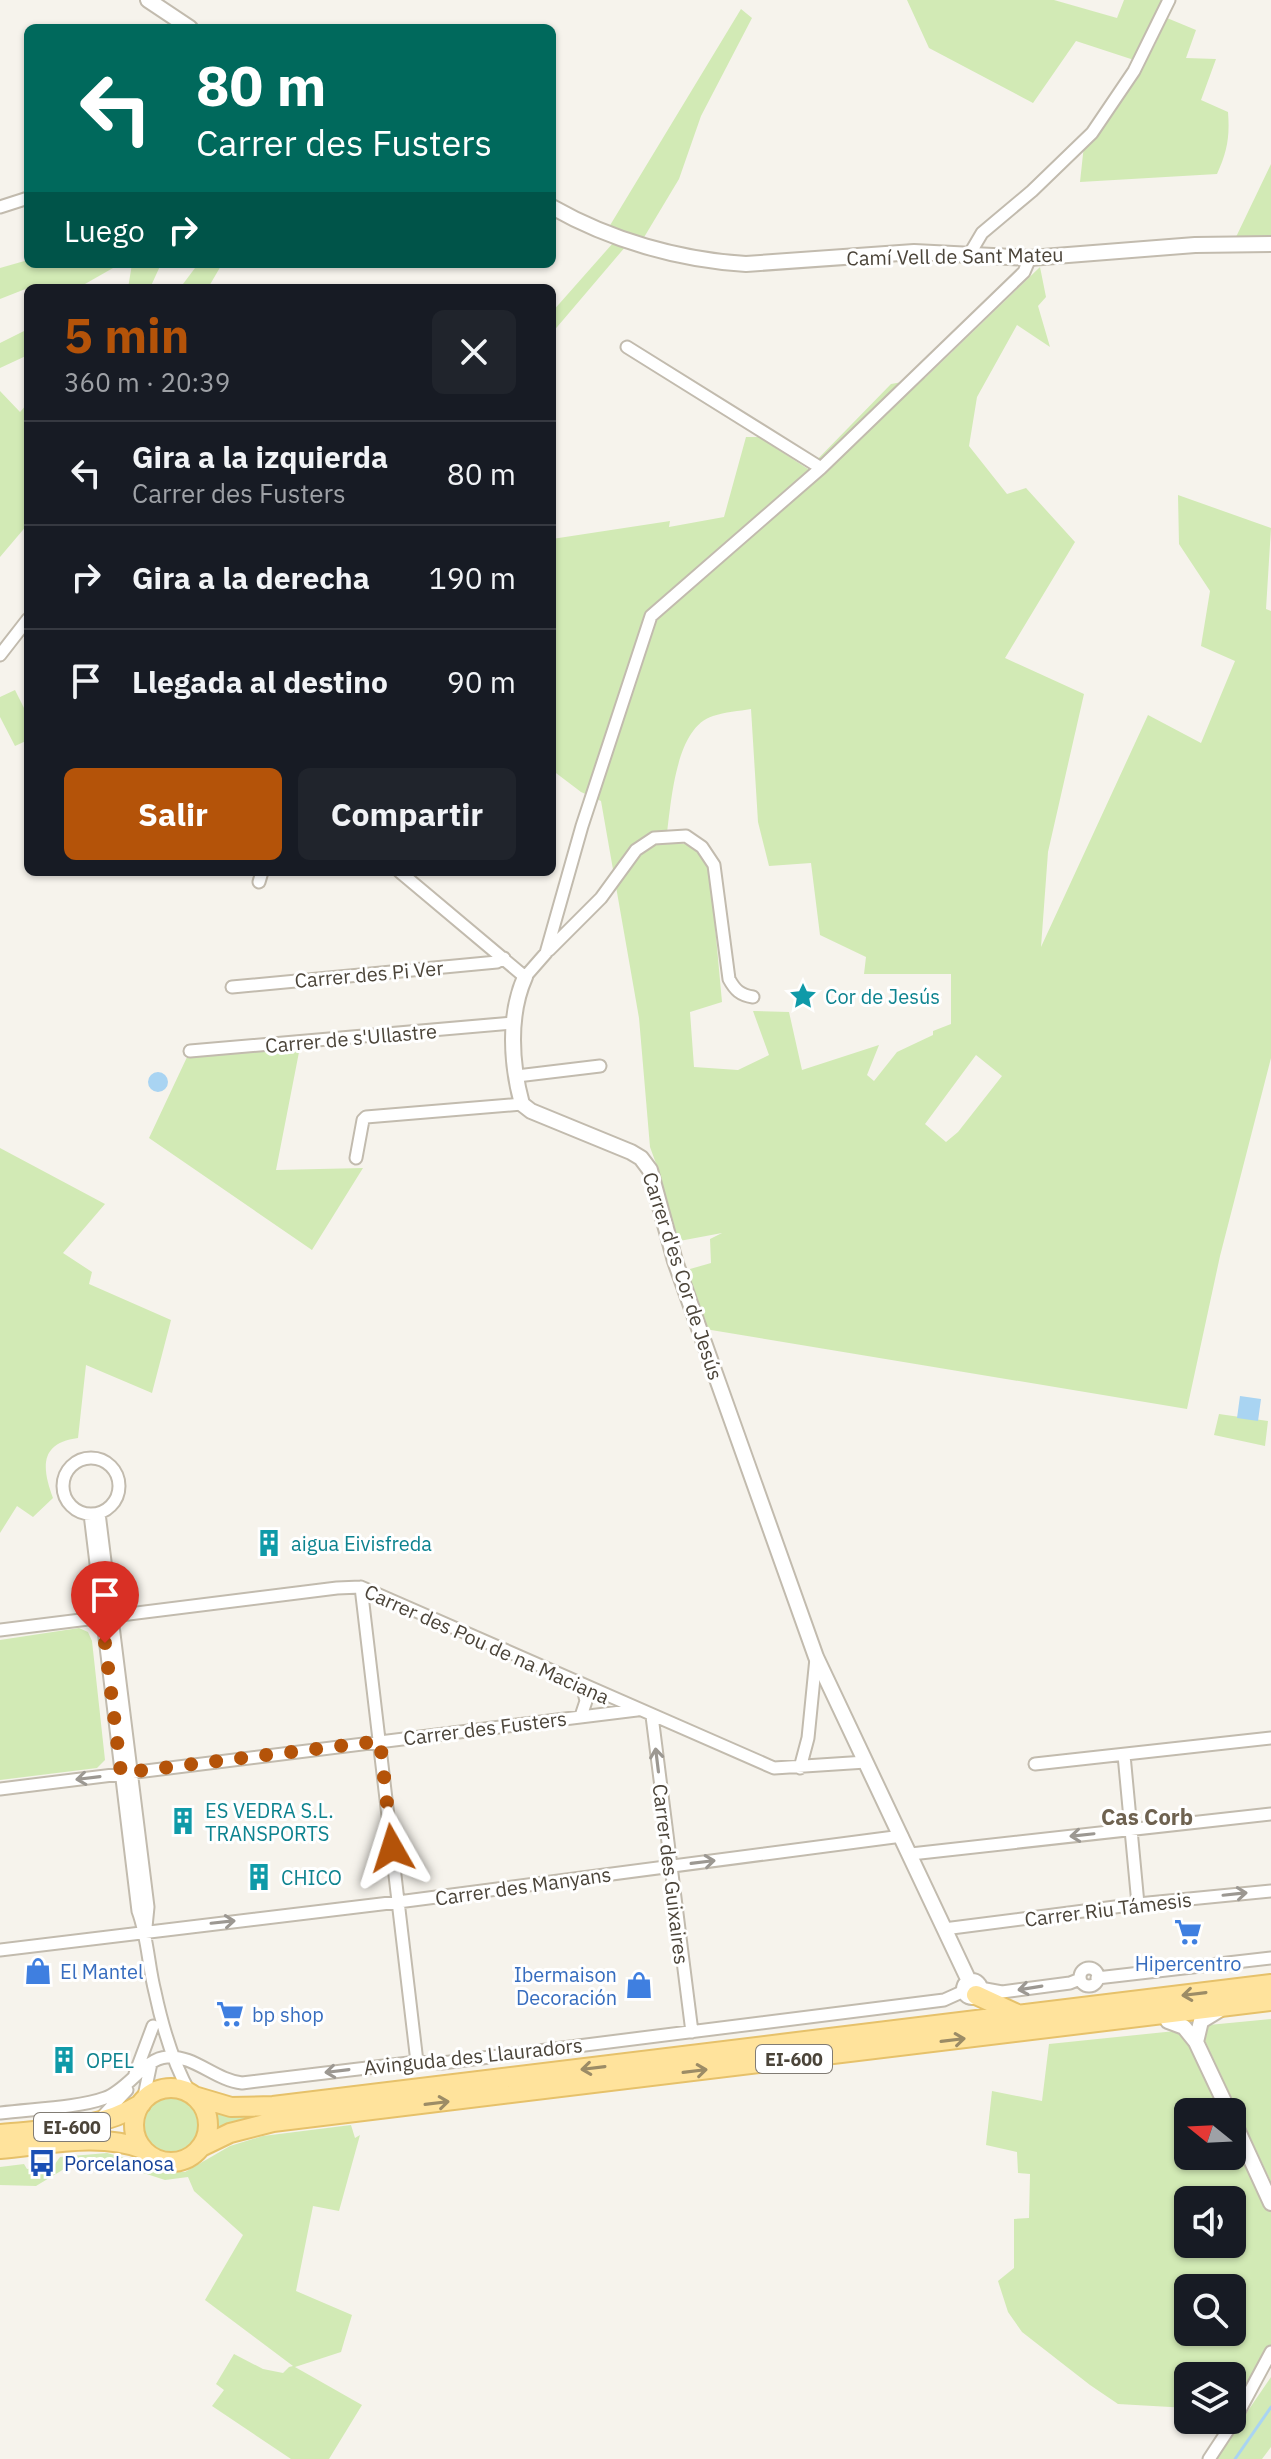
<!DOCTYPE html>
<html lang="es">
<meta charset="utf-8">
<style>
:root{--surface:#171b24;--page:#20242c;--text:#f1f3f6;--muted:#9ea1a6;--line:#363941;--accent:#b45309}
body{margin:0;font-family:"IBM Plex Sans",sans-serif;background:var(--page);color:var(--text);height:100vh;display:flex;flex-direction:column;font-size:30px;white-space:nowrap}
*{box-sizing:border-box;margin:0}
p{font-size:26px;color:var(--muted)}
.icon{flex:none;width:44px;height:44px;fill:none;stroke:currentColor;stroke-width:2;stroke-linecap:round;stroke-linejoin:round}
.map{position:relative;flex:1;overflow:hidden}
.panel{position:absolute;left:24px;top:284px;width:532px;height:592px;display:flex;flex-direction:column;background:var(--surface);border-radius:12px;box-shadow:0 2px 6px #0004}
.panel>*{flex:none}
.guide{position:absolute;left:24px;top:24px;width:532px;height:244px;border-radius:12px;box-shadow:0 2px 6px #0004;background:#00695c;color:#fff;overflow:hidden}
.needle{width:52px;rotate:288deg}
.tools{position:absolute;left:1174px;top:2098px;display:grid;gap:16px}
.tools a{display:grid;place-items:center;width:72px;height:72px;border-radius:12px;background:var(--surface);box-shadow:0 2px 6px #0004;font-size:40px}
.pin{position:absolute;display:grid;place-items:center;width:68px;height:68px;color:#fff;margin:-82px -34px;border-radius:50% 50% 50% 0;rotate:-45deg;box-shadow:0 0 8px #0007}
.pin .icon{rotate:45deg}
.me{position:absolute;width:88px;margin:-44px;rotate:354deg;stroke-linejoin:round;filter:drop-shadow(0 0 6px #0008)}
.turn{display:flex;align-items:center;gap:28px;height:168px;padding:0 40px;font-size:36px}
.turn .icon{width:104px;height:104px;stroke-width:2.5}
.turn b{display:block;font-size:56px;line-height:68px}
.then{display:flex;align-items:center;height:76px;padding:0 40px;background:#0003;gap:16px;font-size:30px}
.round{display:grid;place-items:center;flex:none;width:84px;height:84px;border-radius:12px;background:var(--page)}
.summary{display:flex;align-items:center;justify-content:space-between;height:136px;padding:0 40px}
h1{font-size:48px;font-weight:800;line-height:60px;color:var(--accent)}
.cta{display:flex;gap:16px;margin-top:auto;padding:16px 40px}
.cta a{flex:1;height:92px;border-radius:12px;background:var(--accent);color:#fff;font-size:32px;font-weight:800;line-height:92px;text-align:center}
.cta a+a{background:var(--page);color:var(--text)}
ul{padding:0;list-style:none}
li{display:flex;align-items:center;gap:24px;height:104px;padding:0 40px;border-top:2px solid var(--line)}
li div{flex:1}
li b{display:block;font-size:30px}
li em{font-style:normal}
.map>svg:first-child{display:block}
</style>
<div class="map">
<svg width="1271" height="2459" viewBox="0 0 1271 2459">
<rect width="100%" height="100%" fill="#f6f3ec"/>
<path fill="#d2eab5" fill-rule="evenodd" d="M907,0H1054L1117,18L1124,0H1165L1134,60L1076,41L1033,103L929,48Z
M741,9L752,18L701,116L679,179L643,239L609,227Z
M1167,18L1196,30L1186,58L1216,59L1201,100L1228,112C1230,137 1227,152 1217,174L1080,182L1084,145L1115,106L1155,45Z
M1271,164V236L1236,237Z
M613,243L626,246L552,333V312Z
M28,260V264H120L78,288H28L0,299V268Z
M132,264H161L150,288H128Z
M198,264H222L208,288H180Z
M1040,267L1046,297L1038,306L1050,347L1017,325L977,397L969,446L1007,494L1026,488L1075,542L1005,658L1084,694L1048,852L1041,947L1148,715L1201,743L1235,661L1201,646L1210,591L1179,544L1178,495L1271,528L1266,609L1271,611V1058L1220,1256L1187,1409L705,1329L686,1279L690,1269L711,1263L710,1239L722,1233L674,1242L658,1169L650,1147L639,1018L601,801L581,792L552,770V539L670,521L669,527L724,517L746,437H759L808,469L891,384L925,378ZM751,709L758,822L769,866L811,863L820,935L866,957L864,974H951V1024L933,1031V1035L897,1052L874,1081L867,1075L879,1045L802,1070L789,1012L753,1011L769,1055L738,1070L694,1067L690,1012L722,1002L710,871C699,846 692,844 666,841C671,807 674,728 713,716C725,712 739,711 751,709ZM976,1055L1002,1076L958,1132L946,1142L925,1124Z
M28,329V355L0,368V343Z
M0,391L20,412L28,403V524L0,557Z
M15,690L28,716V740L15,746L0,717V697Z
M300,1047L276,1170L363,1168L312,1250L149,1138L188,1055Z
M0,1148L105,1204L63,1253L92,1272L89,1284L171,1320L152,1393L86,1365L78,1438C39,1443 42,1468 53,1498L33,1517L17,1506L0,1533Z
M1219,1414L1268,1421L1265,1446L1214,1435Z
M79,1628L88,1632L92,1641L105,1760L97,1768L0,1780V1640Z
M1271,2019V2182L1198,2026Z
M1185,2030L1226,2112H1188V2156H1232V2124L1271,2202V2361L1232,2415V2376H1188V2408L1118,2404L1090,2385L1022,2332L1008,2312L998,2281L1014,2268V2219L1029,2218L1030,2174L1018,2173L1017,2152L986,2145L992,2091L1042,2101L1049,2044ZM1188,2200H1232V2244H1188ZM1188,2288H1232V2332H1188Z
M143 2125a29 29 0 1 1 58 0a29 29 0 1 1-58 0Z
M214,2113L265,2115L217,2131Z
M351,2125L355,2138L360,2135L339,2211L313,2206L296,2291L352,2315L341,2352L295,2367L362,2405L329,2459H291L212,2406L224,2390L216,2384L234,2354L263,2369L283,2373L289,2367L293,2366L205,2300L243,2235L194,2191L188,2177L165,2180L113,2163L69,2166L36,2186L0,2185V2167L24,2164L27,2169L55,2164L60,2157L107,2153L148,2164L163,2172H185L230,2146L263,2136Z
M1271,2377V2447L1262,2459H1215Z"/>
<path fill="#a9d4f2" d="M148 1082a10 10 0 1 1 20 0a10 10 0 1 1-20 0Z
M1240,1396L1261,1399L1258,1421L1237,1418Z"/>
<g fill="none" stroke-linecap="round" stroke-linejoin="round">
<path stroke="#a9d4f2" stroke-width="3" d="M1235,2459L1271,2407"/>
<g stroke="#c2bbae" stroke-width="15">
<path id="minor" d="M0,207L28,198
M969,255L982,233L1032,191L1092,133L1134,71L1169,0
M627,347L821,468
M0,655L28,619
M400,872L525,977L546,953L582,826L651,616L821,468L1024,272L1030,258
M259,882L262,872
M549,950L601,898L636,850L654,838L686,836L702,847L714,865L729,979C735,990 740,995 753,997
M232,987L497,962L504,958
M190,1051L512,1023
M517,1076L600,1066
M356,1158L363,1120L366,1117L522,1104
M63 1486a28 28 0 1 1 56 0a28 28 0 1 1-56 0Z
M99,1513L148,1907L146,1927
M90,1514L138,1911C148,1938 148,1965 155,1992C162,2025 173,2063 190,2093
M361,1587L417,2062
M0,1630L337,1588L361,1587L774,1768L866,1762
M581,1716L586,1701L582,1684
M652,1716L692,2032
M1124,1755L1138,1904
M1035,1764L1271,1738
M800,1768L808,1738L816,1658
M0,1789L637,1710
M911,1854L1271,1814
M944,1929L1138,1904L1271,1891
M0,1950L398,1902L902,1836
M1080 1977a9 9 0 1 1 18 0a9 9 0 1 1-18 0Z
M1097,1978L1271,1958
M980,1988L1002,1992L1070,1983L1080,1979
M135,2074L153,2026
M143,2101L151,2063
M0,2113C30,2109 78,2108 105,2098C128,2090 145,2058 167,2057C194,2055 215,2080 242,2083L417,2062L442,2063L944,2000L964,1991
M101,2118L127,2090
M1209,2459L1234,2421L1271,2352"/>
</g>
<g stroke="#c2bbae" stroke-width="18">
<path id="tertiary" d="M148,0L190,28
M552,207C610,240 679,260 746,264L914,252L1030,258L1195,245L1271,244
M525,977C508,1015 511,1064 522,1104L531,1111L631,1152L641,1158L650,1170L675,1261L816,1657L969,1981
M964 1989a8 8 0 1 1 16 0a8 8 0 1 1-16 0Z
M1168,2021L1184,2027L1196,2042L1229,2112
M1196,2042L1201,2021L1219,2010
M1232,2118L1271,2203"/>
</g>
<g stroke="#e6c16a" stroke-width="22">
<path id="primary" d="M976,1995L1015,2013
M134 2125a37 37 0 1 1 74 0a37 37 0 1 1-74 0Z
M194,2096L231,2107L273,2106L1271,1984
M0,2134C48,2129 99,2130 141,2104
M201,2147L230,2133L273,2122L1271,2001
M0,2149C46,2145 99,2132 143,2149"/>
</g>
<use href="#minor" stroke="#fff" stroke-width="11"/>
<use href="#tertiary" stroke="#fff" stroke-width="14"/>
<use href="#primary" stroke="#ffe39c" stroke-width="18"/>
</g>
<defs><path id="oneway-shaft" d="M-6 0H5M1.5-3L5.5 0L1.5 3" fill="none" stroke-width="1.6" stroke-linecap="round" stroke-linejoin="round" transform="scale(2)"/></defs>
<g stroke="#9c9892">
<use href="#oneway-shaft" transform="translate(657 1760) rotate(-97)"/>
<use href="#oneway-shaft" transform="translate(88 1778) rotate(173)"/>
<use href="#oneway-shaft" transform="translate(1082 1835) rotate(174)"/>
<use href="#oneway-shaft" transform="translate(703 1862) rotate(-7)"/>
<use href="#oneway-shaft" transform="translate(1235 1894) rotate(-6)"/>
<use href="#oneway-shaft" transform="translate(223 1922) rotate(-6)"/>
<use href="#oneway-shaft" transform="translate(1030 1988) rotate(171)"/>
<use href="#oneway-shaft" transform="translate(337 2071) rotate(173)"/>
</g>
<g stroke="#9c8c66">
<use href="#oneway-shaft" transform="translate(1194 1994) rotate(173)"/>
<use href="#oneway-shaft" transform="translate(953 2040) rotate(-7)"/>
<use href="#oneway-shaft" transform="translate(593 2068) rotate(173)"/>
<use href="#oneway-shaft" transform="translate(695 2071) rotate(-7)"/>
<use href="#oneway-shaft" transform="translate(437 2103) rotate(-7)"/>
</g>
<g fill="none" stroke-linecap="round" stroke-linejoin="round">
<path stroke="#b45309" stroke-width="14" stroke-dasharray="0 25.2" d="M105,1643L121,1773L380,1741L392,1848"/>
</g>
<defs>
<g id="sight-bare" transform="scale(2.16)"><path d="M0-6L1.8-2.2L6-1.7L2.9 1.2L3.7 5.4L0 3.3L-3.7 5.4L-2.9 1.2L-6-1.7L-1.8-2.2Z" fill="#0f9aa8" stroke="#fff" stroke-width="2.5" paint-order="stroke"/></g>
<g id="building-bare" transform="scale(2.16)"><path d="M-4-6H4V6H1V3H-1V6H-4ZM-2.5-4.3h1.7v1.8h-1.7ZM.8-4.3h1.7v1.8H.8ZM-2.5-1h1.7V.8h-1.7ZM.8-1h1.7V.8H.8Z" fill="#0f9aa8" stroke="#fff" stroke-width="2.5" paint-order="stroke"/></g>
<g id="supermarket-bare" transform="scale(2.16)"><path d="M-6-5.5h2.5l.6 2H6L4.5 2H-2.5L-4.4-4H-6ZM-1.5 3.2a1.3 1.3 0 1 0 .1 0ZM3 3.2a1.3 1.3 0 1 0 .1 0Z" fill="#3f7fe0" stroke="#fff" stroke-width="2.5" paint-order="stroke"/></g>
<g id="shop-bare" transform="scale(2.16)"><path d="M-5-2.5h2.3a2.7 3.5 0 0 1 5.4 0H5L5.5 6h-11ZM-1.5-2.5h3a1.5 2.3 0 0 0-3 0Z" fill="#3f7fe0" stroke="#fff" stroke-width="2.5" paint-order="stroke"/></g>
<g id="bus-bare" transform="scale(2.16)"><path d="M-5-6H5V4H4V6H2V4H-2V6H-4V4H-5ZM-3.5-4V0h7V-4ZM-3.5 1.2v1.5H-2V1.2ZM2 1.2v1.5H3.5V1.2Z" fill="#1a4fb4" stroke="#fff" stroke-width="2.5" paint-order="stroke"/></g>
</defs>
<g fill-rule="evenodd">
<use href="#sight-bare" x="803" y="996"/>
<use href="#building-bare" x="269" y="1543"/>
<use href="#building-bare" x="183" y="1821"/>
<use href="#building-bare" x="259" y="1877"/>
<use href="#supermarket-bare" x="1188" y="1932"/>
<use href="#shop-bare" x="38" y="1971"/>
<use href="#shop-bare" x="639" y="1985"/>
<use href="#supermarket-bare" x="230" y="2014"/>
<use href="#building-bare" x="64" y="2060"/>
<use href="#bus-bare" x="42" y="2163"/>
</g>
<g text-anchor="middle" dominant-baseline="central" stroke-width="6" stroke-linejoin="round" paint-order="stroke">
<g fill="#fff" stroke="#817c74" stroke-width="2">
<rect x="756" y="2045" width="76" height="28" rx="6"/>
<rect x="34" y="2113" width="76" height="28" rx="6"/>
</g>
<g font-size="18" font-weight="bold" fill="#4b4439">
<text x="794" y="2059">EI-600</text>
<text x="72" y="2127">EI-600</text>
</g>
<g font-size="20" fill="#4b4439" stroke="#fff">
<text transform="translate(955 256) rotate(-1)">Camí Vell de Sant Mateu</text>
<text transform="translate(369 974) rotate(-5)">Carrer des Pi Ver</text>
<text transform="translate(351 1038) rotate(-5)">Carrer de s'Ullastre</text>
<text transform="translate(683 1276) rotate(72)">Carrer d'es Cor de Jesús</text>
<text transform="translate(487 1644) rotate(24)">Carrer des Pou de na Maciana</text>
<text transform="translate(485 1728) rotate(-7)">Carrer des Fusters</text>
<text transform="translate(671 1874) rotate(83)">Carrer des Guixaires</text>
<text transform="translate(523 1886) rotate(-8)">Carrer des Manyans</text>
<text transform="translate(1108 1909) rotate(-7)">Carrer Riu Támesis</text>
<text transform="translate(473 2056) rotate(-6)">Avinguda des Llauradors</text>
</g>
<g font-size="20" fill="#0d838f" stroke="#fff" text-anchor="start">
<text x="825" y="996">Cor de Jesús</text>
<text x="291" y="1543">aigua Eivisfreda</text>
<text x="205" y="1810">ES VEDRA S.L.<tspan x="205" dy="23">TRANSPORTS</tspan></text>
<text x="281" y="1877">CHICO</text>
<text x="86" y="2060">OPEL</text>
</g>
<g font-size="20" fill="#366cbe" stroke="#fff" text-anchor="start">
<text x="1188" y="1963" text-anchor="middle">Hipercentro</text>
<text x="60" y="1971">El Mantel</text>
<text x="617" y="1974" text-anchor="end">Ibermaison<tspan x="617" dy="23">Decoración</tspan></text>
<text x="252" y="2014">bp shop</text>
</g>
<g font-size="20" fill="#164399" stroke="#fff" text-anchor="start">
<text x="64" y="2163">Porcelanosa</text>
</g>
<g font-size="22" font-weight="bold" fill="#6e6250" stroke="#fff">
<text x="1147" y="1816">Cas Corb</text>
</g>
</g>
</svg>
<div class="tools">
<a><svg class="needle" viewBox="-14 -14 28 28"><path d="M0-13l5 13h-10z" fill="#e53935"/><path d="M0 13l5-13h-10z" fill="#9ea1a6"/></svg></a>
<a><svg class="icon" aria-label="sound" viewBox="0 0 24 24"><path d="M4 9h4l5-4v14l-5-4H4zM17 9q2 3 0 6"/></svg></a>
<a><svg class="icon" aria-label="search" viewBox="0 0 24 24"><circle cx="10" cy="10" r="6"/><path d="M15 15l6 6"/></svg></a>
<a><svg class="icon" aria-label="layers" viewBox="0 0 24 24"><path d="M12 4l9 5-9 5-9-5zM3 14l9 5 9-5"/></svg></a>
</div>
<div class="pin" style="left:105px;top:1643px;background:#d93025"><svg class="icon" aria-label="arrive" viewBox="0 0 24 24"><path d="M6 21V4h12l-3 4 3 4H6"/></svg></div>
<svg class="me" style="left:392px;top:1848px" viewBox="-20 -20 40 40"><path d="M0-17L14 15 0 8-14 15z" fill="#b45309" stroke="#fff" stroke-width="4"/></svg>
<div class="guide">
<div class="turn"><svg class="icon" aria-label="left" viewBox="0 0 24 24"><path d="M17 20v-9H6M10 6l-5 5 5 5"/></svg><div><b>80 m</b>Carrer des Fusters</div></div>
<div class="then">Luego<svg class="icon" aria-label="right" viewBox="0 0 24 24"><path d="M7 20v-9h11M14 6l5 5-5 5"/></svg></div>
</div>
<section class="panel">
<div class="summary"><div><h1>5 min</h1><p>360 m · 20:39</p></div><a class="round"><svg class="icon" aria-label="close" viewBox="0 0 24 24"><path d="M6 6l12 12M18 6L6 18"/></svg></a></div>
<ul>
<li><svg class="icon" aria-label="left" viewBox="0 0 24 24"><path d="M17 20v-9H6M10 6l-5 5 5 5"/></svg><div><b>Gira a la izquierda</b><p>Carrer des Fusters</p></div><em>80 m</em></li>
<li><svg class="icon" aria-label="right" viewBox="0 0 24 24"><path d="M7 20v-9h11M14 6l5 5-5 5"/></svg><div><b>Gira a la derecha</b></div><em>190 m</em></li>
<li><svg class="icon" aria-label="arrive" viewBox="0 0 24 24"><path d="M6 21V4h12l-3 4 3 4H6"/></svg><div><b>Llegada al destino</b></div><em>90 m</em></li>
</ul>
<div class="cta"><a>Salir</a><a>Compartir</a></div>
</section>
</div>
